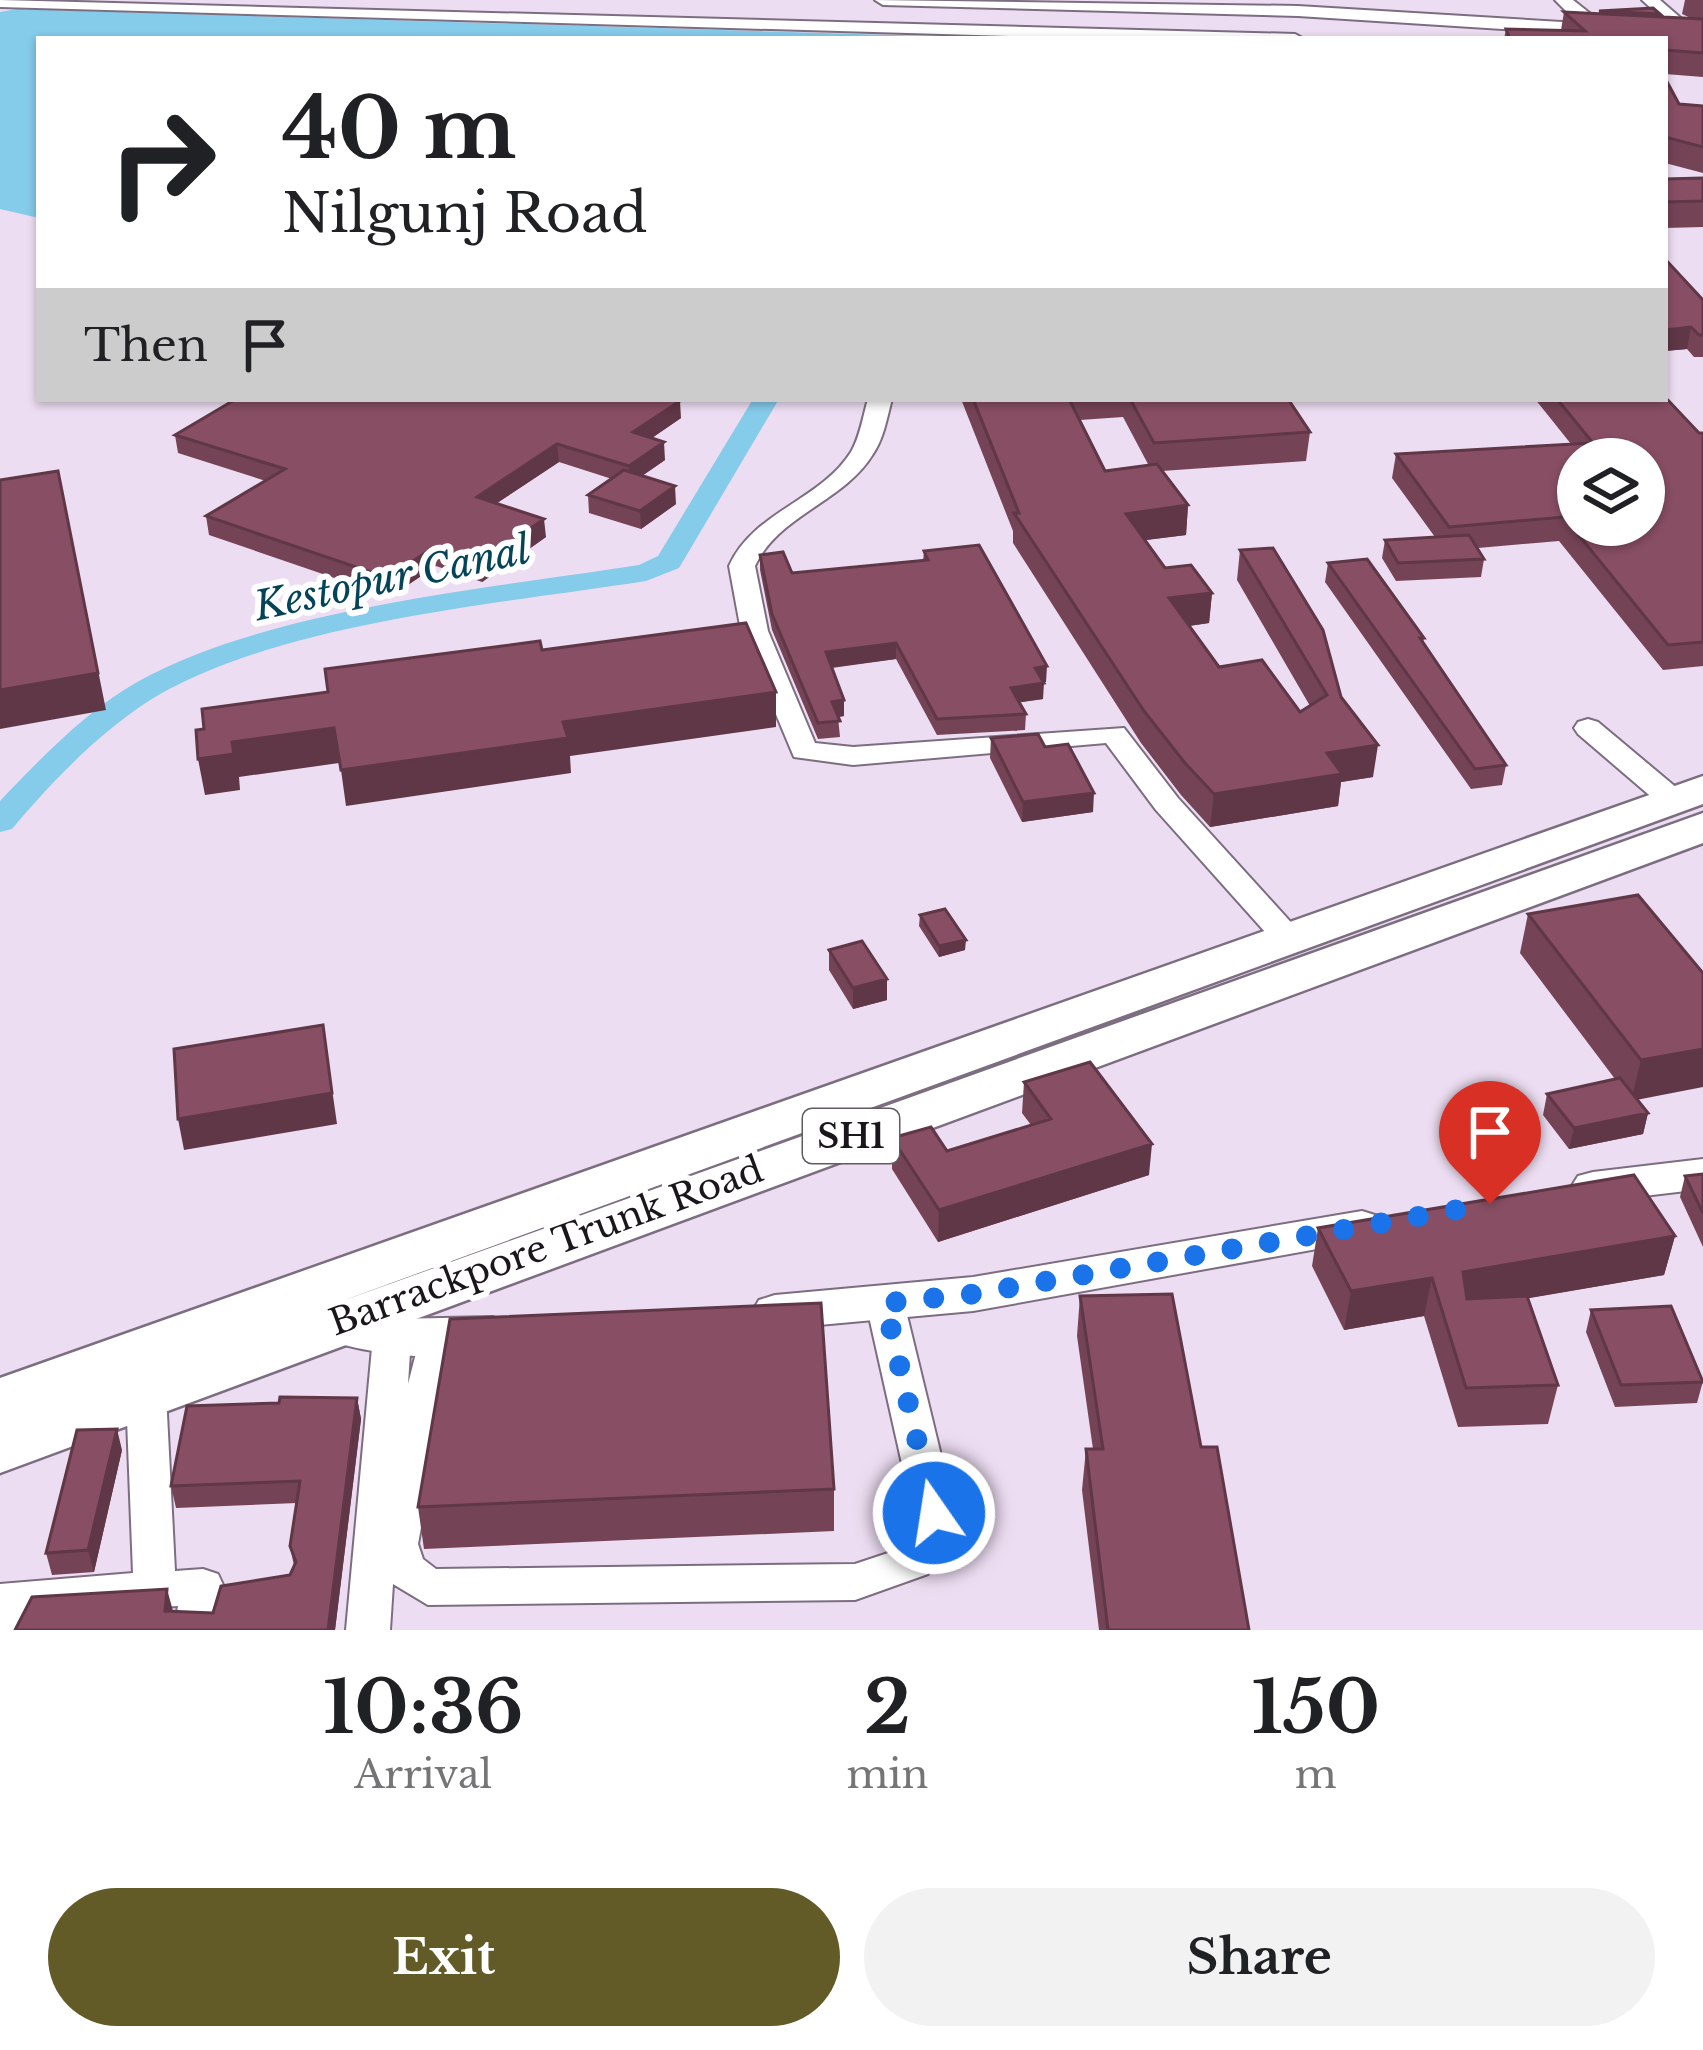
<!DOCTYPE html>
<style>
:root{--surface:#fff;--page:#f2f2f2;--text:#202124;--muted:#757577;--accent:#625a27}
body{margin:0;font-family:"Libre Baskerville",serif;background:var(--page);color:var(--text);height:100vh;display:flex;flex-direction:column;font-size:45px;white-space:nowrap}
*{box-sizing:border-box;margin:0}
p{font-size:39px;color:var(--muted)}
.icon{flex:none;width:66px;height:66px;fill:none;stroke:currentColor;stroke-width:2;stroke-linecap:round;stroke-linejoin:round}
.map{position:relative;height:1630px;overflow:hidden}
.panel{display:flex;flex-direction:column;background:var(--surface);flex:1}
.panel>*{flex:none}
.hud{position:absolute;left:36px;top:36px;width:1632px;height:366px;border-radius:0px;box-shadow:0 3px 9px #0004;background:#fff;color:var(--text);overflow:hidden}
.controls{position:absolute;left:1557px;top:438px;display:grid;gap:24px}
.controls a{display:grid;place-items:center;width:108px;height:108px;border-radius:50%;background:var(--surface);box-shadow:0 3px 9px #0004;font-size:60px}
.pin{position:absolute;display:grid;place-items:center;width:102px;height:102px;color:#fff;margin:-123px -51px;border-radius:50% 50% 50% 0;rotate:-45deg;box-shadow:0 0 12px #0007}
.pin .icon{rotate:45deg}
.me{position:absolute;width:132px;margin:-66px;rotate:347deg;stroke-linejoin:round;filter:drop-shadow(0 0 9px #0008)}
.turn{display:flex;align-items:center;gap:42px;height:252px;padding:0 48px;font-size:54px}
.turn .icon{width:156px;height:156px;stroke-width:2.5}
.turn b{display:block;font-size:84px;line-height:102px}
.then{display:flex;align-items:center;height:114px;padding:0 48px;background:#0003;gap:24px;font-size:45px}
.eta{display:flex;justify-content:space-evenly;align-items:center;height:204px;text-align:center}
.eta b{font-size:72px;font-weight:700;line-height:84px}
.primary-button{display:flex;gap:24px;margin-top:auto;padding:24px 48px}
.primary-button a{flex:1;height:138px;border-radius:72px;background:var(--accent);color:#fff;font-size:48px;font-weight:700;line-height:138px;text-align:center}
.primary-button a+a{background:var(--page);color:var(--text)}
.map>svg:first-child{display:block}
</style>
<div class="map">
<svg width="1703" height="1630" viewBox="0 0 1703 1630">
<rect width="100%" height="100%" fill="#edddf2"/>
<path fill="#85cbea" d="M17,9L1026,39H39V218L0,209V12Z"/>
<g fill="none" stroke-linecap="round" stroke-linejoin="round">
<path fill="#85cbea" fill-rule="evenodd" d="M753,399H779L679,568L646,581C499,604 292,621 162,693C106,725 53,780 12,829L0,832V801C41,758 87,710 139,681C267,609 493,588 639,565L658,556Z"/>
<g stroke="#7c6e80" stroke-width="4">
<path id="minor" d="M0,0L1295,34L1304,39H1116L0,7Z
M875,0L1298,6L1578,23L1555,0H1573L1611,30L1595,35L1298,16L883,5Z
M1642,0H1660L1698,33L1683,37Z
M868,399H892C887,417 884,438 873,454C844,502 778,515 755,566L768,631L815,743L853,747L1124,728L1178,798L1297,929L1302,936L1297,943H1275L1156,810L1106,743L853,765L794,757L741,631L729,566C754,511 820,501 851,452C860,437 863,416 868,399Z
M1588,719L1598,722L1684,794L1688,800L1684,806H1662L1578,734L1574,728L1578,722Z
M885,1289L898,1293L904,1303L955,1513L928,1574L855,1600L428,1605L393,1584L390,1630H346L373,1337L378,1327L392,1322L406,1327L411,1337L408,1384L422,1330L436,1325L450,1330L455,1340L418,1544L423,1559L436,1569L855,1564L897,1550L913,1513L866,1303L872,1293Z
M146,1379L160,1383L166,1394L175,1571L203,1569L218,1574L224,1587L218,1630H174L178,1606L24,1615L17,1630H0V1584L133,1573L126,1394L132,1383Z"/>
</g>
<g stroke="#7c6e80" stroke-width="4">
<path id="tertiary" d="M1703,1159V1189L1593,1202L1578,1198L1571,1187L1578,1176L1593,1172Z
M1362,1211L1378,1216L1384,1227L1378,1238L973,1311L775,1329L759,1324L752,1312L759,1300L775,1295L973,1277Z
M328,1307L392,1319L493,1317L509,1323L516,1335L509,1347C449,1366 371,1355 312,1336L305,1324L312,1312Z"/>
</g>
<g stroke="#7c6e80" stroke-width="5">
<path id="primary" d="M1703,776V804L331,1305L1703,813V843L0,1473V1378Z"/>
</g>
<use href="#minor" fill="#fff" fill-rule="evenodd"/>
<use href="#tertiary" fill="#fff" fill-rule="evenodd"/>
<use href="#primary" fill="#fff" fill-rule="evenodd"/>
</g>
<path fill="#754356" fill-rule="evenodd" d="M1685,0H1703V77L1665,74V39H1504L1506,29L1561,30L1564,12L1599,14V11L1660,14L1659,17L1693,19L1682,14Z
M1665,78L1679,104L1703,106V173L1665,163Z
M1703,178V227L1665,228V179Z
M1665,259L1703,300V357H1694L1687,349L1665,351Z
M961,399H1288L1310,432L1306,461L1162,471L1188,505L1186,535L1145,540L1165,568L1212,593L1209,623L1189,626L1219,667L1300,712L1310,706L1237,580L1240,550L1341,697L1373,777L1341,782L1338,806L1210,827L1181,795L1141,743L1013,543V531ZM1123,417L1149,466L1105,471L1080,420Z
M1535,399H1665L1699,433H1703V666L1663,670L1559,541L1478,548L1484,559L1481,577L1396,581L1382,558L1385,540L1435,537L1392,478L1396,454L1571,444Z
M681,418L652,438L665,460L642,476L676,504L641,529L589,513L588,495L612,479L559,462L497,503L546,537L482,582L436,566L390,597L209,535L206,516L266,481L178,453L175,435Z
M924,551L1046,682H1043V699L1019,702L1026,714L1025,730L937,735L896,659L832,668L844,716L838,717L840,737L818,739L772,630L760,570V555L792,573L923,561Z
M1328,563L1424,638L1423,643L1506,765L1502,785L1471,789L1325,582Z
M991,738L1045,747L1093,812L1022,822L990,758Z
M1528,914L1703,973L1637,1100L1648,1113L1643,1134L1569,1149L1543,1115L1547,1094L1615,1079L1520,953Z
M920,915L965,950L939,957L919,926Z
M829,950L887,1000L853,1009L829,970Z
M1024,1082L1149,1175L938,1242L892,1169V1138L947,1151L1031,1125L1022,1113Z
M1703,1174V1247L1680,1197L1685,1176Z
M1318,1228L1675,1236L1664,1275L1528,1298L1558,1385L1548,1424L1458,1427L1424,1316L1344,1330L1312,1266Z
M1080,1296L1201,1447L1249,1630H1099L1082,1490L1086,1449H1093L1077,1336Z
M1591,1310L1703,1381L1697,1403L1615,1407L1586,1332Z
M357,1398L361,1419L335,1630L173,1611L213,1613L290,1575L294,1566L290,1546L297,1503L176,1508L171,1486L279,1403Z
M122,1450L94,1572L52,1575L46,1553Z
M834,1489V1531L424,1549L418,1507Z"/>
<path fill="#5f3746" d="M1691,327L1687,349L1665,351V330Z
M680,401L681,418L634,450L633,432Z
M664,442L665,460L630,484L629,466Z
M557,444L559,462L479,515L477,497Z
M675,486L676,504L641,529L640,511Z
M1188,505L1186,535L1123,543L1126,514Z
M65,506L106,710L0,729V690Z
M544,519L546,537L482,582L480,563Z
M434,547L436,566L390,597L388,578Z
M1212,593L1209,623L1167,629L1169,598Z
M896,643V659L826,668V652Z
M1047,666L1046,682L1035,683V668Z
M1044,683L1043,699L1010,704L1011,688Z
M776,692V727L570,756L571,773L346,806L341,770L563,722Z
M844,700V716L832,718V702Z
M334,728L339,763L239,777L240,790L205,795L198,759L232,742Z
M1378,745L1373,777L1341,782L1338,806L1210,827L1214,794L1327,753Z
M1094,793L1093,812L1022,822L1023,802Z
M966,940L965,950L939,957V946Z
M887,979V1000L853,1009V988Z
M323,1025L337,1124L184,1150L178,1119Z
M1703,1049V1087L1631,1101L1641,1060Z
M1648,1113L1643,1134L1569,1149L1574,1128Z
M1152,1144L1149,1175L938,1242L939,1210Z
M1675,1236L1664,1275L1455,1311L1463,1272Z
M1432,1278L1424,1316L1344,1330L1351,1291Z
M357,1398L361,1419L335,1630H328Z
M117,1429L122,1450L94,1572L88,1550Z
M167,1589L173,1611H165Z"/>
<path fill="#884e64" stroke="#5f3746" stroke-width="3" fill-rule="evenodd" d="M1653,8L1660,14L1599,11Z
M1564,12L1703,19V53L1665,50V39H1510L1506,29L1585,31Z
M1665,78L1679,104L1703,106V147L1665,137Z
M1703,178V201L1665,202V179Z
M1665,259L1703,300V335H1699L1691,327L1665,330Z
M1665,397L1699,433H1703V642L1668,645L1564,517L1449,527L1396,454L1593,443L1557,399H1665ZM1578,459H1644V525H1578Z
M236,399H674L680,401L633,432L664,442L629,466L557,444L477,497L544,519L480,563L434,547L388,578L206,516L285,469L175,435Z
M973,399H1069L1105,471L1157,464L1188,505L1126,514L1165,568L1191,565L1212,593L1169,598L1219,667L1262,660L1300,712L1327,695L1240,550L1273,548L1323,630L1341,697L1378,745L1327,753L1342,774L1214,794L1185,763L1144,711L1014,513H1019Z
M1130,399H1288L1310,432L1154,443Z
M624,470L675,486L640,511L588,495Z
M58,471L98,673L0,690V480Z
M1469,535L1484,559L1398,563L1385,540Z
M979,545L1047,666L1035,668L1044,683L1011,688L1026,714L937,719L896,643L826,652L844,700L832,702L840,721L818,723L772,614L760,555L783,552L792,573L928,560L924,551Z
M1367,559L1424,638H1420L1506,765L1475,769L1328,563Z
M746,623L776,692L563,722L568,738L341,770L334,728L232,742L234,754L198,759L196,730L204,729L202,709L328,692L325,669L540,641L542,650Z
M1038,734L1045,747L1068,744L1094,793L1023,802L991,738Z
M1638,895L1703,973V1049L1641,1060L1528,914Z
M945,909L966,940L939,946L920,915Z
M862,941L887,979L853,988L829,950Z
M323,1025L332,1093L178,1119L174,1049Z
M1090,1062L1152,1144L939,1210L892,1138L931,1127L947,1151L1051,1119L1024,1082Z
M1620,1078L1648,1113L1574,1128L1547,1094Z
M1703,1174V1213L1685,1176Z
M1634,1175L1675,1236L1463,1272L1467,1299L1527,1296L1558,1385L1466,1388L1432,1278L1351,1291L1318,1228Z
M1172,1294L1201,1447H1217L1249,1630H1108L1086,1449H1103L1080,1296Z
M821,1303L834,1489L418,1507L450,1319Z
M1671,1306L1703,1382L1621,1385L1591,1310Z
M280,1397L357,1398L328,1630H15L32,1597L167,1589L165,1611L213,1613L221,1586L290,1575L296,1562L290,1546L300,1481L171,1486L187,1406L279,1403Z
M117,1429L88,1550L46,1553L77,1430Z"/>
<g fill="none" stroke-linecap="round" stroke-linejoin="round">
<path stroke="#1a73e8" stroke-width="21" stroke-dasharray="0 37.8" d="M934,1513L885,1303L973,1294L1490,1204"/>
</g>
<g text-anchor="middle" dominant-baseline="central" stroke-width="12" stroke-linejoin="round" paint-order="stroke">
<rect fill="#fff" stroke="#5f5b60" stroke-width="3" x="803" y="1109" width="96" height="54" rx="9"/>
<g font-size="33" font-weight="bold" fill="#1b151c">
<text x="851" y="1136">SH1</text>
</g>
<g font-size="36" fill="#1b151c" stroke="#fff">
<text transform="translate(546 1246) rotate(-20)">Barrackpore Trunk Road</text>
</g>
<g font-size="39" font-style="italic" fill="#044358" stroke="#fff">
<text transform="translate(392 578) rotate(-12)">Kestopur Canal</text>
</g>
</g>
</svg>
<div class="controls">
<a><svg class="icon" aria-label="layers" viewBox="0 0 24 24"><path d="M12 4l9 5-9 5-9-5zM3 14l9 5 9-5"/></svg></a>
</div>
<div class="pin" style="left:1490px;top:1204px;background:#d93025"><svg class="icon" aria-label="arrive" viewBox="0 0 24 24"><path d="M6 21V4h12l-3 4 3 4H6"/></svg></div>
<svg class="me" style="left:934px;top:1513px" viewBox="-20 -20 40 40"><circle r="17" fill="#1a73e8" stroke="#fff" stroke-width="3"/><path d="M0-11L8 9 0 5-8 9z" fill="#fff"/></svg>
<div class="hud">
<div class="turn"><svg class="icon" aria-label="right" viewBox="0 0 24 24"><path d="M7 20v-9h11M14 6l5 5-5 5"/></svg><div><b>40 m</b>Nilgunj Road</div></div>
<div class="then">Then<svg class="icon" aria-label="arrive" viewBox="0 0 24 24"><path d="M6 21V4h12l-3 4 3 4H6"/></svg></div>
</div>
</div>
<section class="panel">
<div class="eta">
<div><b>10:36</b><p>Arrival</p></div>
<div><b>2</b><p>min</p></div>
<div><b>150</b><p>m</p></div>
</div>
<div class="primary-button"><a>Exit</a><a>Share</a></div>
</section>
